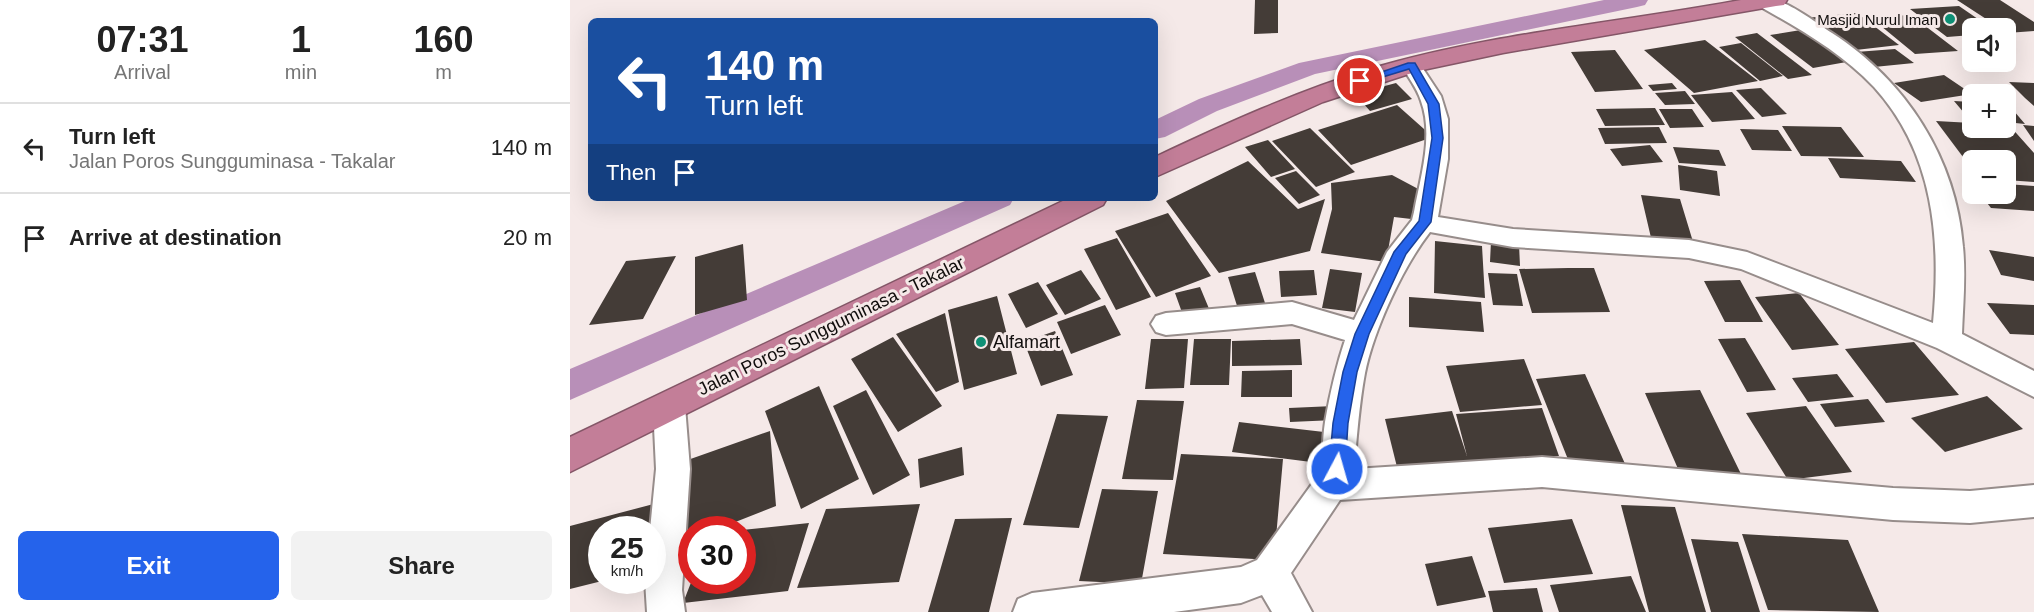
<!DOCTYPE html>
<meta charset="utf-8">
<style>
:root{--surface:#fff;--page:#f2f2f2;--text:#222;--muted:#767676;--line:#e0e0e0;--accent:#2563eb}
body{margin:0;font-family:Helvetica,sans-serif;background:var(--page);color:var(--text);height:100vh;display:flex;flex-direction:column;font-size:22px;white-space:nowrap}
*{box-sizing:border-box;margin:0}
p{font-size:20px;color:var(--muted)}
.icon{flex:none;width:33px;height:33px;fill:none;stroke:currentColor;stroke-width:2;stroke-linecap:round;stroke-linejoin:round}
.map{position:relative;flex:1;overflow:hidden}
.sheet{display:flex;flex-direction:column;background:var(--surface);width:570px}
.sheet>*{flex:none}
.top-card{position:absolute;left:18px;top:18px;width:570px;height:183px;border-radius:9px;box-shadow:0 6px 24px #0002;background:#1a4fa0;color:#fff;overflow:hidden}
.fabs{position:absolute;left:1392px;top:18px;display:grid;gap:12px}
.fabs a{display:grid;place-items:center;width:54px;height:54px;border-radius:9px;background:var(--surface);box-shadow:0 6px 24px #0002;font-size:30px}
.speed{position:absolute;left:18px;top:516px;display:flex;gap:12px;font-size:30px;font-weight:700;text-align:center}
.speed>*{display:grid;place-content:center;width:78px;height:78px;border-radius:50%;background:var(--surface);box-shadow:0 6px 24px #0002;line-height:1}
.speed small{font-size:15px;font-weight:400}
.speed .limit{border:9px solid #d22;background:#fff;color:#111}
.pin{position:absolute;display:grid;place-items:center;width:51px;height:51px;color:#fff;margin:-26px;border:3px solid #fff;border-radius:50%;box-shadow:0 2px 6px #0007}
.me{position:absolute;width:66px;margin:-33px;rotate:6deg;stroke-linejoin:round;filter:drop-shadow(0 0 4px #0008)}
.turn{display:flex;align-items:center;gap:21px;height:126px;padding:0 18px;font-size:27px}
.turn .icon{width:78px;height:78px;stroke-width:2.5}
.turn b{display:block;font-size:42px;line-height:51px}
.then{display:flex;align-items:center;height:57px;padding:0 18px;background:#0003;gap:12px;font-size:22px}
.eta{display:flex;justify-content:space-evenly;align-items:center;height:102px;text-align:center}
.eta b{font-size:36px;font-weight:700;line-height:42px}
.action{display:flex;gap:12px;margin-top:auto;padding:12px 18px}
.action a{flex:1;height:69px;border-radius:9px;background:var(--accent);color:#fff;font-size:24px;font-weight:700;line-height:69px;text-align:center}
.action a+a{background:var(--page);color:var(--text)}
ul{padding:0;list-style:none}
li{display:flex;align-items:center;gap:18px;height:90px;padding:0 18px;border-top:2px solid var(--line)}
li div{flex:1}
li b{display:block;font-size:22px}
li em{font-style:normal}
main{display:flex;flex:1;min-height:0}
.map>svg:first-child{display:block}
</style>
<main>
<section class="sheet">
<div class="eta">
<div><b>07:31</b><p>Arrival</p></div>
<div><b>1</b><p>min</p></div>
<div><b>160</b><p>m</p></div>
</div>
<ul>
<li><svg class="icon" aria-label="left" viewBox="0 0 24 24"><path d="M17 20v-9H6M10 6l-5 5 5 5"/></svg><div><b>Turn left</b><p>Jalan Poros Sungguminasa - Takalar</p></div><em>140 m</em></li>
<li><svg class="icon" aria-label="arrive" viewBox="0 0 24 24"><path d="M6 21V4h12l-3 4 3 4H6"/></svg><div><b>Arrive at destination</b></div><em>20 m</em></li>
</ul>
<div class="action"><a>Exit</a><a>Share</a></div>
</section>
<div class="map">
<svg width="1464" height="612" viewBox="0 0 1464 612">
<rect width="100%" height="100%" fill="#f5e9e8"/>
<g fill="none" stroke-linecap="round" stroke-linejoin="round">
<path fill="#b88fb8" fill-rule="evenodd" d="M1034,0H1078L1075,5L1067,7L745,74L647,111L595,137L585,139V120L629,99L729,63Z
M402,198H444L440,205L0,400V369Z"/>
</g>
<path fill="#443c37" d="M685,0H708V33L684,34Z
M1387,0H1430L1464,22V31L1437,33L1436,28H1430Z
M1389,6L1421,28H1402V35L1377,37L1340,9Z
M1287,13L1329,45L1277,51L1236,18Z
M1341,15L1388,51L1345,54L1300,17Z
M1237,29L1282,61L1243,68L1200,35Z
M1187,33L1242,75L1218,79L1165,37Z
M1135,40L1188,81L1124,93L1074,50Z
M1171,43L1213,76L1190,81L1149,47Z
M1325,49L1344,63L1304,67L1286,52Z
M1045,50L1060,71L1073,89L1025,92L1001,52Z
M1374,75L1402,94L1351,102L1324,83Z
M1439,82L1464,83V106L1455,98Z
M826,83L842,99L800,111L785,94Z
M1102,83L1107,89L1083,91L1078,85Z
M1191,88L1217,114L1192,117L1166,90Z
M1115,91L1125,104L1095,105L1085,93Z
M1162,92L1185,119L1142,122L1121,95Z
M1384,101L1402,102V121L1400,120Z
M1436,104H1438L1455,124L1436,122Z
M827,105L863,137L781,165L748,130Z
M1085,108L1095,125L1035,126L1026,109Z
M1089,109H1122L1134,127L1100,128Z
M1366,121L1402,123V128H1436V125H1439L1464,153V182L1436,180V160H1402V169Z
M1453,125L1464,126V141Z
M1212,126L1271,127L1294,157L1231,156Z
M1089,127L1097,143L1035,144L1028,128Z
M740,128L785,172L746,187L702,141Z
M1170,129L1208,130L1222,151L1182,150Z
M698,140L725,169L701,177L675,147Z
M1080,145L1093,162L1052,166L1040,149Z
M1103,147L1149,150L1156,166L1109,163Z
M1258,158L1331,161L1346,182L1270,178Z
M678,161L728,209L755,199L740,251L649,273L596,201Z
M1108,165L1147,171L1150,196L1110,190Z
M726,171L750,195L729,204L705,178Z
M822,175L852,191L850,220L824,217L816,262L751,253L762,209L761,183Z
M1436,184L1464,186V211L1421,208L1410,194H1436Z
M1071,195L1110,199L1124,245L1082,242Z
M598,213L641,276L586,297L545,231Z
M547,238L581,297L546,310L514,249Z
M865,241L912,246L915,298L864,293Z
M921,241L949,244L950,266L920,262Z
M173,244L177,300L125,315V257Z
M1419,250L1464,257V281L1431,275Z
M106,256L73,319L19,325L56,261Z
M998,268H1024L1040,312L962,313L949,269Z
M760,269L792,273L785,312L752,308Z
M511,270L531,299L495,315L476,285Z
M744,270L747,295L711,297L709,271Z
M685,272L695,303L668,309L658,277Z
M918,273L947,274L953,306L923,305Z
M1170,280L1193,322H1155L1134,281Z
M468,282L488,314L456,328L438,294Z
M630,287L640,311L614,318L605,293Z
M1229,293L1269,345L1222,350L1185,297Z
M427,296L447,374L394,390L378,310Z
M839,297L911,302L914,332L839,327Z
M1417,303L1464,305V335L1440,334Z
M535,305L551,335L501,354L487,322Z
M375,313L389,382L366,392L326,334Z
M485,331L503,375L471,386L454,342Z
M323,337L372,406L328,432L281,359Z
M1175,338L1206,390L1177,392L1148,339Z
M581,339H618L614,388L575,389Z
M624,339H661L659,385H620Z
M730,339L732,365L662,366V341Z
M1344,342L1389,395L1316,403L1275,349Z
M954,359L972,405L890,412L876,366Z
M722,370V397H671L672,371Z
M1015,374L1056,466L1003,472L966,379Z
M1267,374L1284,397L1238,402L1222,378Z
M249,386L289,479L231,509L195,411Z
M296,390L340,475L303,495L263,406Z
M1130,390L1171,474L1112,478L1075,393Z
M1417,396L1453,429L1375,452L1341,418Z
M1298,399L1315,422L1265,427L1250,404Z
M567,400L614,401L603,480L552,479Z
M764,406L765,420L720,422L719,408Z
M1236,406L1282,472L1218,480L1176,413Z
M972,408L989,456L899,462L828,471L815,419L882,411L897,456L886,414Z
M487,414L538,416L509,528L453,525Z
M669,422L754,432L749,463L662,452Z
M200,431L206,506L145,530H122V538L111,542L112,462Z
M392,447L394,475L350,488L348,459Z
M611,454L713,459L704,560L593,554Z
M532,489L588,491L571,584L509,581Z
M95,501L82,530H32V581L0,589V526Z
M350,504L329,582L227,588L256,509Z
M1051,505L1105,507L1136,612H1079Z
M442,518L419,612H358L385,519Z
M1002,519L1023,574L934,583L918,528Z
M239,523L218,591L113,603L122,580H172V530Z
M1172,534L1278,540L1309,612L1198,610Z
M1121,539L1168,542L1190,612H1141Z
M902,556L916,597L867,606L855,564Z
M1061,576L1076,612H989L980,585Z
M967,588L973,612H923L918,591Z"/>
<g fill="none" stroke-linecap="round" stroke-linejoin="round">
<g stroke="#978d8b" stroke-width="4">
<path id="street" d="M1188,0C1194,0 1201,0 1206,0C1223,5 1247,23 1262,33C1336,81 1386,158 1393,247C1396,276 1393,305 1392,334L1464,371V397L1367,348L1171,269L1119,258L943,247L860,232C833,267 804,329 795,373C789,405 787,437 784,469L972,457L1323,488L1400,491L1464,485V517L1400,523L1323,520L972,487L770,500L721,573L742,612H702L692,595L671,603L604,612H443L448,599L462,593L671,567L687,560L747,477C754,460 752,440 755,422C760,394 766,367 775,340L722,324L596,335L586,332L581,324L586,316L596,313L722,302L784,320L817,252L842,220L844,212C850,178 864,136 851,101C847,88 838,77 831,65L834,61L841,59L848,61L871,96L878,119V159L868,217L943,229L1119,240L1177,252L1363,323C1371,239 1364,153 1304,87C1272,53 1230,29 1189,6Z
M99,393L110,397L115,406L120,469L112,590L115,612H77L75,580H82V530H80L86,469L83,406L88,397Z"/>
</g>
<g stroke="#845667" stroke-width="3">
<path id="highway" d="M1171,0H1217L1214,5L1206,6L933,53L848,71L753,102L585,177V157C655,124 725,92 800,69C921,33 1048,23 1171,0Z
M499,198H537L533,205L0,472V437Z"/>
</g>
<use href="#street" fill="#fff" fill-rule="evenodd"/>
<use href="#highway" fill="#c37e98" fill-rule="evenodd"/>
</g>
<path fill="#2563eb" stroke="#184099" stroke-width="1.5" d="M838,63H845L869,104L873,138L861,222L836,254L799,334L787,372L778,423L775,469L773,474L767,476L761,474L759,469L763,423L773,372L785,334L824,252L849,221L862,138L858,104L839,69L790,84L785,81Z"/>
<g fill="#0f9076" stroke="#f5e9e8" stroke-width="2">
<circle cx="1380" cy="19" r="6"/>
<circle cx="411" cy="342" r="6"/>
</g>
<g text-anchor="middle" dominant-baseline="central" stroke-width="6" stroke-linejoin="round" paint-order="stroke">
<g font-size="15" fill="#100d0c" stroke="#f5e9e8" text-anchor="end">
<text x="1368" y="19">Masjid Nurul Iman</text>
</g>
<g font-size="18" fill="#100d0c" stroke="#f5e9e8">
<text transform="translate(261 326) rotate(-26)">Jalan Poros Sungguminasa - Takalar</text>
</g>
<g font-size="18" fill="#100d0c" stroke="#f5e9e8" text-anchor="start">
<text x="423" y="342">Alfamart</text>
</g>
</g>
</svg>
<div class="fabs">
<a><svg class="icon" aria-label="sound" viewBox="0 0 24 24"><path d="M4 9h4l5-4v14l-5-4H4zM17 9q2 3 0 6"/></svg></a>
<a>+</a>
<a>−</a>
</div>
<div class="speed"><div>25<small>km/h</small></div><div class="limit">30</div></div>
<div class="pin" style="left:790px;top:81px;background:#d93025"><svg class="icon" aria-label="arrive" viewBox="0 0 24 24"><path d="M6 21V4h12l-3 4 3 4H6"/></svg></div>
<svg class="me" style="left:767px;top:469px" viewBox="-20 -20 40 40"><circle r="17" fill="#2563eb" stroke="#fff" stroke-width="3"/><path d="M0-11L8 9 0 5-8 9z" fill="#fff"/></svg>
<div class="top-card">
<div class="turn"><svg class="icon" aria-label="left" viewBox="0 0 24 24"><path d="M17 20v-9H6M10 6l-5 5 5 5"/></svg><div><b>140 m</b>Turn left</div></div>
<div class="then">Then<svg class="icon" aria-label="arrive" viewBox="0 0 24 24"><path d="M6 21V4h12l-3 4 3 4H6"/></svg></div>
</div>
</div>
</main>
